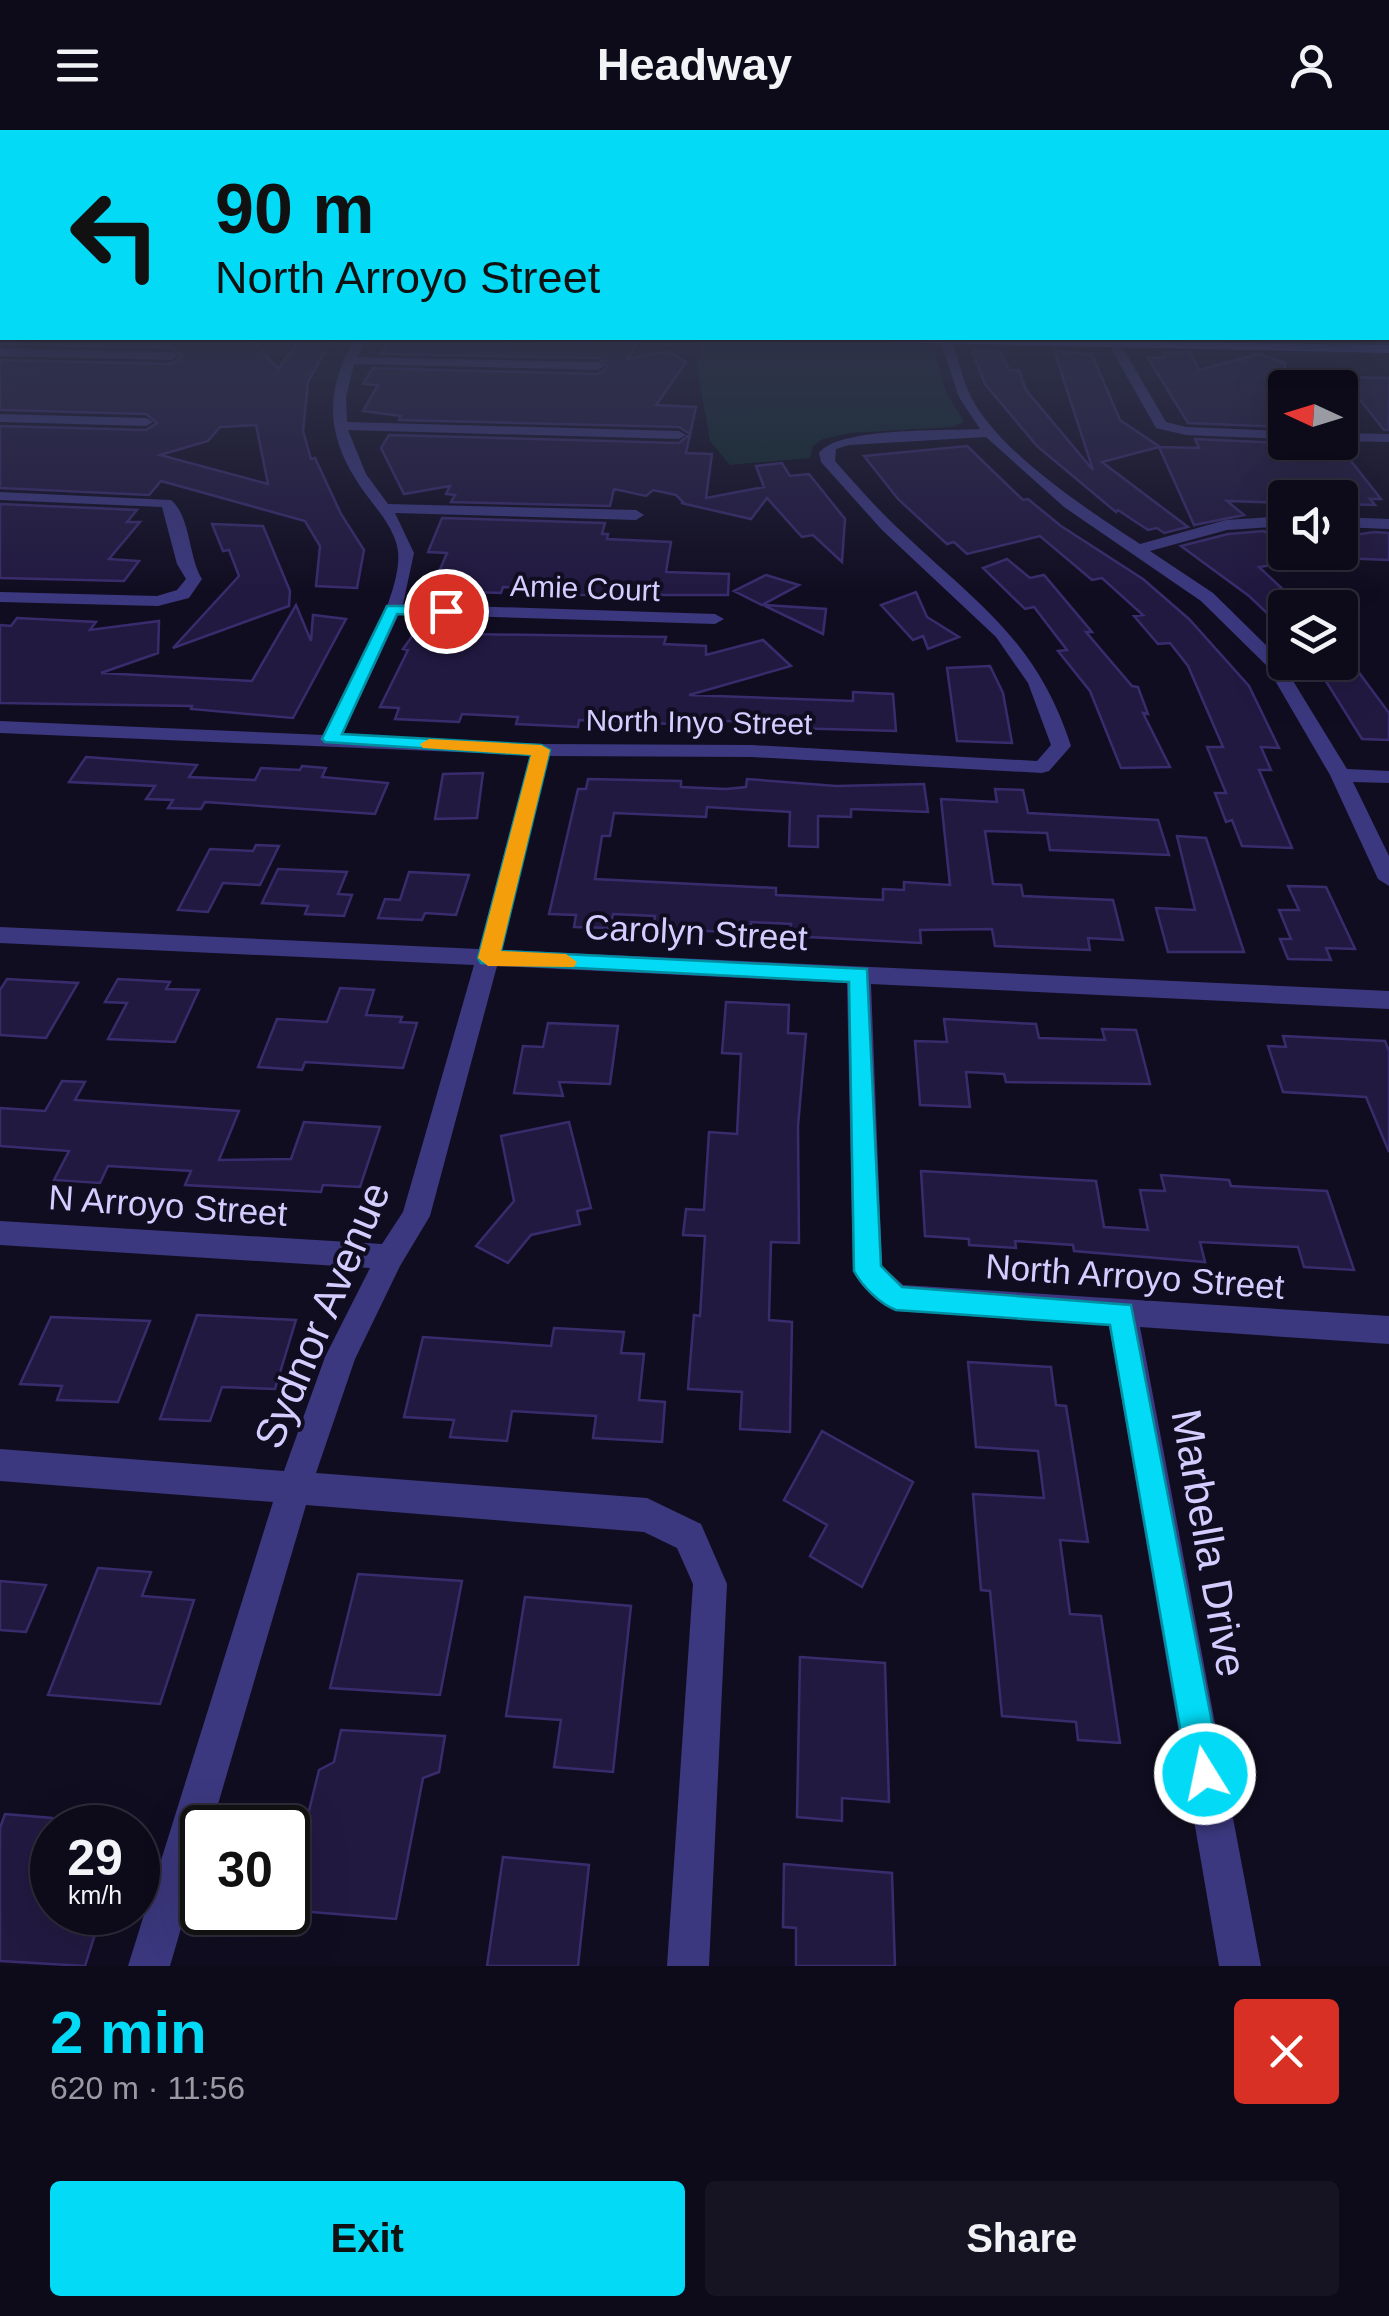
<!DOCTYPE html>
<meta charset="utf-8">
<style>
:root{--surface:#0d0a19;--page:#161322;--text:#f1f3f6;--muted:#9a9aa2;--line:#2d2b38;--accent:#02daf6}
body{margin:0;font-family:Helvetica,sans-serif;background:var(--page);color:var(--text);height:100vh;display:flex;flex-direction:column;font-size:38px;white-space:nowrap}
*{box-sizing:border-box;margin:0}
p{font-size:32px;color:var(--muted)}
.icon{flex:none;width:55px;height:55px;fill:none;stroke:currentColor;stroke-width:2;stroke-linecap:round;stroke-linejoin:round}
.map{position:relative;height:1836px;overflow:hidden}
.details{display:flex;flex-direction:column;background:var(--surface);flex:1}
.details>*{flex:none}
.guide{position:absolute;left:0px;top:0px;width:1390px;height:210px;box-shadow:0 10px 40px #0002,0 0 0 2px var(--line);background:#02daf6;color:#111;overflow:hidden}
.needle{width:65px;rotate:274deg}
.controls{position:absolute;left:1268px;top:240px;display:grid;gap:20px}
.controls a{display:grid;place-items:center;width:90px;height:90px;border-radius:10px;background:var(--surface);box-shadow:0 10px 40px #0002,0 0 0 2px var(--line);font-size:50px}
.speed{position:absolute;left:30px;top:1675px;display:flex;gap:20px;font-size:50px;font-weight:700;text-align:center}
.speed>*{display:grid;place-content:center;width:130px;height:130px;border-radius:50%;background:var(--surface);box-shadow:0 10px 40px #0002,0 0 0 2px var(--line);line-height:1}
.speed small{font-size:25px;font-weight:400}
.speed .limit{border:5px solid #111;border-radius:15px;background:#fff;color:#111}
.pin{position:absolute;display:grid;place-items:center;width:85px;height:85px;color:#fff;margin:-42px;border:5px solid #fff;border-radius:50%;box-shadow:0 2px 10px #0007}
.me{position:absolute;width:110px;margin:-55px;rotate:350deg;stroke-linejoin:round;filter:drop-shadow(0 0 8px #0008)}
.turn{display:flex;align-items:center;gap:35px;height:210px;padding:0 50px;font-size:45px}
.turn .icon{width:130px;height:130px;stroke-width:2.5}
.turn b{display:block;font-size:70px;line-height:85px}
.round{display:grid;place-items:center;flex:none;width:105px;height:105px;border-radius:10px;background:var(--page)}
.headline{display:flex;align-items:center;justify-content:space-between;height:170px;padding:0 50px}
h1{font-size:60px;font-weight:600;line-height:75px;color:var(--accent)}
.cta{display:flex;gap:20px;margin-top:auto;padding:20px 50px}
.cta a{flex:1;height:115px;border-radius:10px;background:var(--accent);color:#111;font-size:40px;font-weight:600;line-height:115px;text-align:center}
.cta a+a{background:var(--page);color:var(--text)}
header{display:flex;justify-content:space-between;align-items:center;height:130px;padding:0 50px;background:var(--surface);font-size:45px;font-weight:600}
.map>svg:first-child{display:block}
</style>
<header><svg class="icon" aria-label="menu" viewBox="0 0 24 24"><path d="M4 6h16M4 12h16M4 18h16"/></svg>Headway<svg class="icon" aria-label="person" viewBox="0 0 24 24"><circle cx="12" cy="8" r="4"/><path d="M4 21q1-7 8-7t8 7"/></svg></header>
<div class="map">
<svg width="1389" height="1836" viewBox="0 0 1389 1836">
<rect width="100%" height="100%" fill="#110d21"/>
<path fill="#102b2a" d="M703,210L933,217L946,262L964,292L953,297L850,303L823,309L813,316L810,328L730,335L710,311L697,237Z"/>
<path fill="#221941" stroke="#392c6d" stroke-width="2.5" fill-rule="evenodd" d="M0,208H250L278,239L300,208H333L308,252L303,301L311,329L315,328L341,384L364,420L357,458L316,456L320,416L305,391L161,351L149,365L0,358V296L146,300L157,293L146,284L0,280V230L172,234L182,227L172,218L0,214ZM256,295L268,354L160,325L208,311L220,297Z
M390,209L639,212L627,229L668,221L686,232L656,275L696,277L686,323L712,324L706,368L764,357L756,336L782,333L790,346L809,344L845,389L842,432L813,405L802,407L767,368L751,389L681,373H684L676,365L653,360L646,366L614,359L610,376L451,372L455,365L446,364L450,356L404,364L381,318L389,305L679,313L690,304L679,297L399,290L401,286L363,281L378,255L363,254L373,238L598,244L608,237L598,228L381,224Z
M1054,220L1092,225L1120,290L1160,317L1199,318L1195,309L1285,313V318L1343,321L1381,369H1370L1375,375L1340,374V368H1285V373L1227,371L1244,385L1194,395L1159,317L1102,332L1188,397L1164,403L1157,398L1148,400L1118,380L1116,382L1037,316L985,254L972,221H1000L1009,240H1019L1026,260L1093,340Z
M1162,222H1190L1199,240L1259,224L1285,233V297L1188,293L1148,228H1165Z
M1342,247L1389,248V300H1384Z
M967,316L1023,370L1028,369L1061,396L1143,449L1189,489L1249,556L1279,618L1261,617L1271,640H1259L1292,718L1242,716L1232,690L1226,692L1215,663H1226L1207,617H1223L1188,536L1170,513L1158,514L1134,486L1143,485L1102,448L1092,450L1040,406L967,424L954,412L947,414L898,369L864,326Z
M0,374L137,380L127,392H140L109,429L139,431L124,451L0,448Z
M442,388L605,393L602,404H608L607,409L671,412L666,442L729,444L728,465H566L546,464L548,459L503,457L501,463L449,461L451,456H433L447,423L428,422Z
M212,394L263,396L290,461L289,476L173,518L239,446L229,420L223,421Z
M1264,401L1285,419V433L1259,437L1303,478H1285V500L1249,466L1181,416L1228,404Z
M1374,402L1389,403V430L1340,428V407Z
M1007,429L1030,448L1044,445L1092,502H1086L1132,556L1138,557L1148,584L1143,583L1170,637L1121,638L1090,561L1058,521L1067,520L1034,477L1025,479L983,438Z
M766,445L799,455L762,475L734,461Z
M916,462L927,487L959,507L928,519L923,506L913,510L881,475Z
M296,475L311,511L313,485L346,489L293,588L191,579L192,576L0,573V495L11,496L17,488L96,492L90,500L159,491L158,523L101,543L252,551Z
M765,475L826,479L823,504L765,476Z
M418,498L468,504L666,507L664,514L706,516V525L763,510L791,536L689,565L853,571V562L893,564L896,601L752,597L753,592L696,590V595L579,590L578,597L516,594L518,587L462,584L459,592L395,589L399,578L380,577L408,520L403,519Z
M1340,517L1389,583V610L1362,609L1314,532H1340Z
M990,536L1003,563L1012,613L957,611L947,538Z
M86,627L197,635L189,647L255,650L261,638L300,640L302,636L326,638L322,647L388,653L375,684L205,672L201,679L168,678L173,670L146,669L155,656L69,652Z
M483,643L477,688L435,689L443,644Z
M588,649L681,651V657L726,659L746,657L747,649L836,656L924,654L928,682L851,679V687L818,686V717L789,716L790,682L707,677L706,687L614,683L610,706H602L595,749L776,758V765L883,770V759L904,760V752L950,755L941,669L997,672L995,659L1023,660L1028,683L1158,690L1169,725L1050,720L1047,703L985,701L993,754L1021,755L1023,766L1113,770L1123,810L1088,808L1090,820L995,816L992,799L920,800L921,813L790,806L791,794L751,792V802L653,800L655,786L613,784L610,798L574,797L576,785L549,784L578,659H586Z
M1177,706L1206,708L1244,822H1168L1156,778L1195,780Z
M256,715L279,716L260,755L223,753L208,782L178,780L210,719L253,721Z
M278,739L347,742L338,764L352,765L344,786L305,784L308,776L262,773Z
M409,742L469,745L456,785L425,783L422,790L378,788L385,769L400,770Z
M1288,756L1326,757L1355,819L1326,818L1331,830L1288,829L1280,809H1291L1279,780H1299Z
M7,849L78,853L46,908L0,905V860Z
M118,849L170,852L166,859L199,860L175,912L108,909L127,873L105,872Z
M340,858L374,860L366,885L402,887L400,892L417,893L403,938L305,932L302,940L258,937L277,889L327,892Z
M726,872L789,875L788,903L806,904L798,996L799,1113L771,1112L769,1190L792,1192L790,1302L740,1299L742,1262L688,1259L694,1185L700,1186L705,1106L683,1105L686,1079L704,1080L709,1002L737,1004L741,924L722,923Z
M944,889L1036,894L1039,908L1105,910L1102,899L1136,900L1150,954L1006,952L1004,944L966,942L970,977L920,975L915,911L947,912Z
M548,893L618,896L610,954L559,952L563,966L514,963L523,916L543,917Z
M1283,906L1385,911L1389,921V1022L1366,967L1283,962L1268,916L1286,917Z
M62,951L85,952L75,970L239,981L219,1030L291,1029L304,992L380,997L360,1057L323,1055L321,1062L185,1055L191,1041L108,1036L100,1053L54,1050L69,1021L0,1016V978L45,981Z
M569,992L591,1078L577,1081L580,1094L531,1105L508,1133L476,1116L514,1071L501,1006Z
M921,1041L1096,1051L1104,1097L1148,1100L1140,1060L1165,1061L1161,1045L1229,1050L1231,1056L1327,1061L1354,1140L1304,1137L1298,1117L1200,1112L1205,1132L1074,1121L1073,1115L1015,1111L1016,1118L969,1115V1109L925,1106Z
M197,1185L296,1190L275,1259L222,1257L210,1291L160,1289Z
M51,1187L150,1191L118,1272L57,1270L62,1256L20,1254Z
M554,1198L624,1202L621,1223L644,1224L639,1270L665,1272L662,1312L593,1308L596,1286L512,1281L507,1311L450,1307L454,1290L404,1287L423,1207L551,1216Z
M968,1232L1051,1237L1056,1275L1066,1276L1088,1412L1060,1410L1070,1484L1101,1486L1120,1613L1078,1610L1076,1592L1002,1586L990,1461L981,1460L973,1364L1044,1368L1038,1321L976,1317Z
M822,1301L913,1352L862,1457L810,1426L827,1395L784,1370Z
M98,1438L151,1442L142,1466L194,1470L160,1574L48,1565Z
M358,1444L462,1451L440,1565L330,1558Z
M0,1451L46,1455L26,1502L0,1500Z
M525,1467L631,1476L613,1642L554,1637L561,1590L506,1586Z
M800,1527L885,1533L889,1672L842,1668V1691L797,1687Z
M341,1600L445,1606L439,1642L423,1648L396,1789L288,1780L290,1699L304,1701L319,1640L334,1632Z
M5,1684L52,1688V1782H102L85,1836L0,1831V1698Z
M503,1727L589,1735L578,1836H487Z
M784,1734L892,1743L895,1836H796V1798L783,1797Z"/>
<g fill="none" stroke-linecap="round" stroke-linejoin="round">
<path fill="#3c387f" fill-rule="evenodd" d="M355,208H367L357,227L598,232L604,236L598,240L354,234L346,267L347,292L679,301L686,305L679,309L348,300L366,344L388,374L636,380L644,385L636,390L395,383L414,423L403,474L715,484L724,489L715,494L399,484L342,606L541,614L752,615L1037,631L1051,615L1028,553L996,507L882,400L821,332L819,323C838,297 945,301 980,299L959,267L939,208H951C958,227 962,249 971,267C1000,323 1088,380 1140,414L1226,390L1285,386V396L1227,400L1150,421L1213,463L1279,528L1347,639L1389,641V653L1353,652L1389,726V756L1378,749L1330,645L1266,535L1201,471L1064,377L986,307L849,315L836,319L835,331C857,356 879,381 903,403C979,475 1037,511 1071,616L1049,641L1042,643L752,627L549,626L502,820L1389,861V879L871,854L882,1136L903,1155L1389,1186V1214L1140,1197L1261,1836H1219L1109,1195L896,1181C879,1175 861,1157 853,1141L847,853L497,836L430,1086L400,1136L355,1229L316,1343L647,1368L701,1394L727,1454L709,1836H667L693,1454L677,1418L644,1402L306,1375L211,1698H202V1726L170,1836H128L273,1372L0,1351V1319L284,1341L325,1227L370,1138L0,1115V1091L382,1114L403,1082L474,835L0,813V797L479,819L530,625L0,603V591L323,605C345,561 403,468 398,421C395,400 380,383 368,367C326,311 322,265 355,208Z
M1114,209L1120,213L1166,292L1186,297L1285,301V309L1186,305L1156,298L1108,213Z
M0,218L172,222L178,226L172,230L0,226Z
M1316,252L1321,253L1323,258H1310Z
M0,284L146,288L153,292L146,296L0,292Z
M1340,303L1389,304V312L1340,311Z
M0,362L171,370C191,387 188,426 202,449L189,468L158,476L0,472V462L157,466L177,460L186,449L177,434L162,377L0,370Z
M1340,387L1389,389V399L1340,397Z"/>
<path fill="#6b65fe" fill-rule="evenodd" d="M875,208L1389,215V223L881,212Z"/>
</g>
<linearGradient id="sky" x2="0" y2="1"><stop stop-color="#090712"/><stop offset="0.44" stop-color="#32354e"/><stop offset="1" stop-color="#32354e" stop-opacity="0"/></linearGradient>
<rect width="1389" height="461" fill="url(#sky)"/>
<path fill="#02daf6" stroke="#018ea0" stroke-width="2.5" d="M387,476H446L454,481L446,486L397,484L342,604L541,615L550,620L501,821L867,839L881,1136L902,1157L1131,1175L1222,1644L1217,1656L1205,1661L1193,1656L1188,1644L1110,1195L896,1180C880,1174 862,1156 854,1141L849,852L481,833L478,828L531,625L325,612L322,609Z"/>
<path fill="#f59e0b" d="M429,609L541,615L550,620L501,821L566,824L577,832L574,837L488,836L478,828L531,625L423,618L420,614Z"/>
<g text-anchor="middle" dominant-baseline="central" stroke-width="8" stroke-linejoin="round" paint-order="stroke">
<g font-size="30" fill="#d4cdff" stroke="#110d21">
<text transform="translate(585 458) rotate(2)">Amie Court</text>
<text transform="translate(699 592) rotate(1)">North Inyo Street</text>
</g>
<g font-size="35" fill="#d4cdff" stroke="#110d21">
<text transform="translate(696 802) rotate(3)">Carolyn Street</text>
<text transform="translate(168 1075) rotate(4)">N Arroyo Street</text>
<text transform="translate(1135 1146) rotate(4)">North Arroyo Street</text>
</g>
<g font-size="42" fill="#d4cdff" stroke="#110d21">
<text transform="translate(322 1185) rotate(-67)">Sydnor Avenue</text>
<text transform="translate(1209 1413) rotate(80)">Marbella Drive</text>
</g>
</g>
</svg>
<div class="controls">
<a><svg class="needle" viewBox="-14 -14 28 28"><path d="M0-13l5 13h-10z" fill="#e53935"/><path d="M0 13l5-13h-10z" fill="#9a9aa2"/></svg></a>
<a><svg class="icon" aria-label="sound" viewBox="0 0 24 24"><path d="M4 9h4l5-4v14l-5-4H4zM17 9q2 3 0 6"/></svg></a>
<a><svg class="icon" aria-label="layers" viewBox="0 0 24 24"><path d="M12 4l9 5-9 5-9-5zM3 14l9 5 9-5"/></svg></a>
</div>
<div class="speed"><div>29<small>km/h</small></div><div class="limit">30</div></div>
<div class="pin" style="left:446px;top:481px;background:#d93025"><svg class="icon" aria-label="arrive" viewBox="0 0 24 24"><path d="M6 21V4h12l-3 4 3 4H6"/></svg></div>
<svg class="me" style="left:1205px;top:1644px" viewBox="-20 -20 40 40"><circle r="17" fill="#02daf6" stroke="#fff" stroke-width="3"/><path d="M0-11L8 9 0 5-8 9z" fill="#fff"/></svg>
<div class="guide">
<div class="turn"><svg class="icon" aria-label="left" viewBox="0 0 24 24"><path d="M17 20v-9H6M10 6l-5 5 5 5"/></svg><div><b>90 m</b>North Arroyo Street</div></div>
</div>
</div>
<section class="details">
<div class="headline"><div><h1>2 min</h1><p>620 m · 11:56</p></div><a class="round" style="background:#d93025;color:#fff"><svg class="icon" aria-label="close" viewBox="0 0 24 24"><path d="M6 6l12 12M18 6L6 18"/></svg></a></div>
<div class="cta"><a>Exit</a><a>Share</a></div>
</section>
